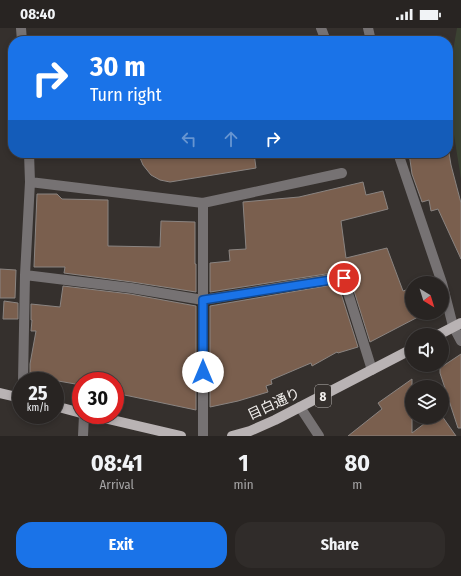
<!DOCTYPE html>
<meta charset="utf-8">
<style>
:root{--surface:#282422;--page:#302c2a;--text:#f1f3f6;--muted:#a5a4a5;--line:#444140;--accent:#1a73e8}
body{margin:0;font-family:"Fira Sans Condensed","Noto Sans JP",sans-serif;background:var(--page);color:var(--text);height:100vh;display:flex;flex-direction:column;font-size:15px;white-space:nowrap}
*{box-sizing:border-box;margin:0}
p{font-size:13px;color:var(--muted)}
.icon{flex:none;width:22px;height:22px;fill:none;stroke:currentColor;stroke-width:2;stroke-linecap:round;stroke-linejoin:round}
.map{position:relative;height:408px;overflow:hidden}
.panel{display:flex;flex-direction:column;background:var(--surface);flex:1}
.panel>*{flex:none}
.guide{position:absolute;left:8px;top:8px;width:445px;height:122px;border-radius:16px;box-shadow:0 2px 6px #0003,0 0 0 1px var(--line);background:#1a73e8;color:#fff;overflow:hidden}
.needle{width:26px;rotate:142deg}
.buttons{position:absolute;left:405px;top:248px;display:grid;gap:8px}
.buttons a{display:grid;place-items:center;width:44px;height:44px;border-radius:50%;background:var(--surface);box-shadow:0 2px 6px #0003,0 0 0 1px var(--line);font-size:20px}
.speed{position:absolute;left:12px;top:344px;display:flex;gap:8px;font-size:20px;font-weight:700;text-align:center}
.speed>*{display:grid;place-content:center;width:52px;height:52px;border-radius:50%;background:var(--surface);box-shadow:0 2px 6px #0003,0 0 0 1px var(--line);line-height:1}
.speed small{font-size:10px;font-weight:400}
.speed .limit{border:6px solid #d22;background:#fff;color:#111}
.pin{position:absolute;display:grid;place-items:center;width:34px;height:34px;color:#fff;margin:-17px;border:2px solid #fff;border-radius:50%;box-shadow:0 1px 4px #0007}
.me{position:absolute;width:44px;margin:-22px;rotate:0deg;stroke-linejoin:round;filter:drop-shadow(0 0 3px #0008)}
.turn{display:flex;align-items:center;gap:14px;height:84px;padding:0 16px;font-size:18px}
.turn .icon{width:52px;height:52px;stroke-width:2.5}
.turn b{display:block;font-size:28px;line-height:34px}
.lanes{display:flex;align-items:center;height:38px;padding:0 16px;background:#0003;justify-content:center;gap:20px;direction:ltr}
.lanes .off{opacity:.35}
.eta{display:flex;justify-content:space-evenly;align-items:center;height:68px;text-align:center}
.eta b{font-size:24px;font-weight:700;line-height:28px}
.primary-button{display:flex;gap:8px;margin-top:auto;padding:8px 16px}
.primary-button a{flex:1;height:46px;border-radius:16px;background:var(--accent);color:#fff;font-size:16px;font-weight:700;line-height:46px;text-align:center}
.primary-button a+a{background:var(--page);color:var(--text)}
.status{display:flex;justify-content:space-between;align-items:center;height:28px;padding:0 20px;background:var(--surface);direction:ltr}
.status svg{height:11px;fill:currentColor}
.map>svg:first-child{display:block}
</style>
<div class="status"><b>08:40</b><svg viewBox="0 0 49 12"><path d="M0 12V9h3v3zM5 12V6h3v6zM10 12V3h3v9zM15 12V0h3v12zM26 1h20v11H26zM47 4h2v5h-2z"/></svg></div>
<div class="map">
<svg width="461" height="408" viewBox="0 0 461 408">
<rect width="100%" height="100%" fill="#35302d"/>
<path fill="#3b4232" d="M457,0H461V151L454,107L452,28Z"/>
<path fill="#7a5f4e" stroke="#8a8481" d="M138,125H254L256,140L170,154L160,152L151,147L143,137Z
M409,125H449L451,137L461,175V231L438,181L431,183L429,172L422,174L412,146Z
M363,154L366,167L383,163L388,181L341,193L346,230L387,220L403,263L412,260V285H415L418,289L370,314L349,247L345,243L210,264V235L230,233L229,222L246,221L243,174L299,169Z
M37,166H57L62,171L108,172V218L160,219L161,193L195,194V236H196V264L132,254L64,245L65,239H34Z
M0,241L16,242L15,270H0Z
M338,256L358,319L338,325L337,324L312,338L311,335L271,352L272,356L266,358L268,364L238,373L210,379V278Z
M63,258L130,266L196,278V382L115,365V353H81V357L30,348V336L36,303H31L32,292H31V276L60,279Z
M4,273L18,275V291H3Z
M461,326V400H458L440,345V340Z
M412,351V405L433,389H442V388L456,408H348L382,381L378,375Z"/>
<g fill="none" stroke-linecap="round" stroke-linejoin="round">
<path stroke="#767273" stroke-width="10" d="M21,0L22,13
M321,0L326,13
M368,0L371,13
M398,125L442,255
M30,154L203,175L342,145
M203,175V408
M25,247L131,260L203,272L343,249L372,342
M442,255L453,298L461,313
M23,353L25,247L30,154L29,125
M300,379L319,408
M83,408L84,387"/>
<path stroke="#b9b3b4" stroke-width="10" d="M438,307L461,295
M0,365L21,370
M55,378L81,385
M91,387L181,408
M232,408L250,403L275,392L412,321"/>
</g>
<g fill="none" stroke-linecap="round" stroke-linejoin="round">
<g stroke="#114b97" stroke-width="10">
<path id="route" d="M203,344V272L344,250"/>
</g>
<use href="#route" stroke="#1a73e8" stroke-width="7"/>
</g>
<g text-anchor="middle" dominant-baseline="central" stroke-width="3" stroke-linejoin="round" paint-order="stroke">
<rect fill="#35302d" stroke="#bbb7b5" stroke-width="1" x="315" y="357" width="16" height="22" rx="3"/>
<g font-size="13" font-weight="bold" fill="#f4f1ef">
<text x="323" y="368">8</text>
</g>
<g font-size="14" fill="#f4f1ef" stroke="#35302d">
<text transform="translate(274 376) rotate(-25)">目白通り</text>
</g>
</g>
</svg>
<div class="buttons">
<a><svg class="needle" viewBox="-14 -14 28 28"><path d="M0-13l5 13h-10z" fill="#e53935"/><path d="M0 13l5-13h-10z" fill="#a5a4a5"/></svg></a>
<a><svg class="icon" aria-label="sound" viewBox="0 0 24 24"><path d="M4 9h4l5-4v14l-5-4H4zM17 9q2 3 0 6"/></svg></a>
<a><svg class="icon" aria-label="layers" viewBox="0 0 24 24"><path d="M12 4l9 5-9 5-9-5zM3 14l9 5 9-5"/></svg></a>
</div>
<div class="speed"><div>25<small>km/h</small></div><div class="limit">30</div></div>
<div class="pin" style="left:344px;top:250px;background:#d93025"><svg class="icon" aria-label="arrive" viewBox="0 0 24 24"><path d="M6 21V4h12l-3 4 3 4H6"/></svg></div>
<svg class="me" style="left:203px;top:344px" viewBox="-20 -20 40 40"><circle r="19" fill="#fff"/><path d="M0-13L10 11 0 6-10 11z" fill="#1a73e8"/></svg>
<div class="guide">
<div class="turn"><svg class="icon" aria-label="right" viewBox="0 0 24 24"><path d="M7 20v-9h11M14 6l5 5-5 5"/></svg><div><b>30 m</b>Turn right</div></div>
<div class="lanes"><svg class="icon off" aria-label="left" viewBox="0 0 24 24"><path d="M17 20v-9H6M10 6l-5 5 5 5"/></svg><svg class="icon off" aria-label="ahead" viewBox="0 0 24 24"><path d="M12 20V5M6 11l6-6 6 6"/></svg><svg class="icon" aria-label="right" viewBox="0 0 24 24"><path d="M7 20v-9h11M14 6l5 5-5 5"/></svg></div>
</div>
</div>
<section class="panel">
<div class="eta">
<div><b>08:41</b><p>Arrival</p></div>
<div><b>1</b><p>min</p></div>
<div><b>80</b><p>m</p></div>
</div>
<div class="primary-button"><a>Exit</a><a>Share</a></div>
</section>
